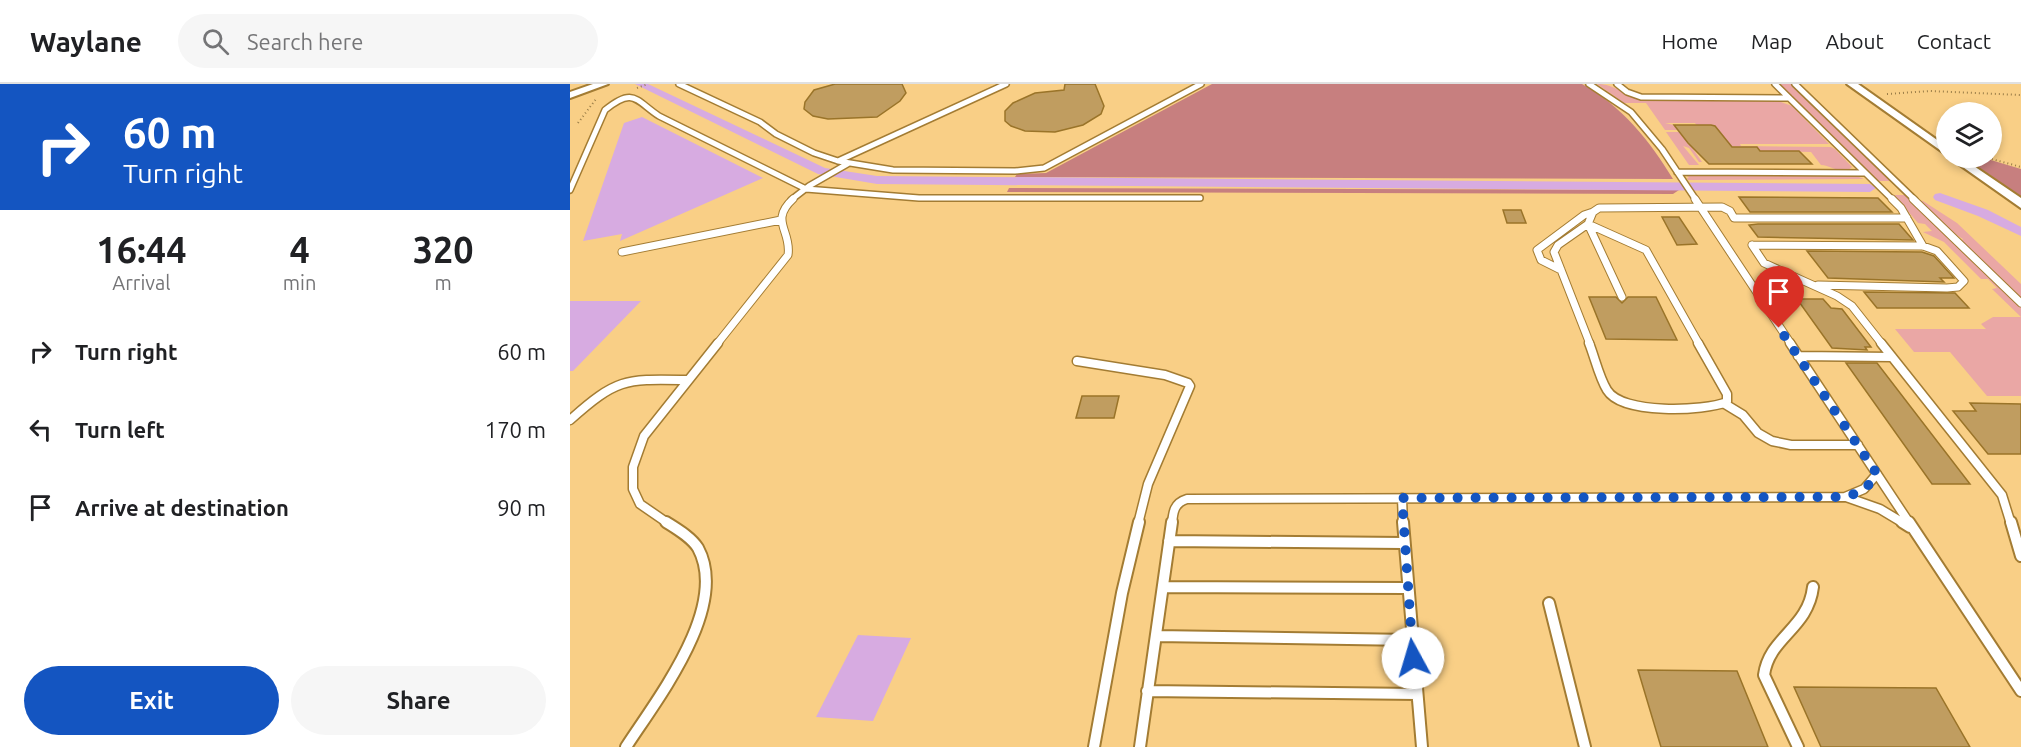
<!DOCTYPE html>
<style>
:root{--surface:#fff;--page:#f6f6f6;--text:#202124;--muted:#757577;--line:#e0e0e0;--accent:#1455c1}
body{margin:0;font-family:Ubuntu,sans-serif;background:var(--page);color:var(--text);height:100vh;display:flex;flex-direction:column;font-size:22px;white-space:nowrap}
*{box-sizing:border-box;margin:0}
p{font-size:20px;color:var(--muted)}
.icon{flex:none;width:33px;height:33px;fill:none;stroke:currentColor;stroke-width:2;stroke-linecap:round;stroke-linejoin:round}
.map{position:relative;flex:1;overflow:hidden}
.sheet{display:flex;flex-direction:column;background:var(--surface);width:570px}
.sheet>*{flex:none}
.banner{background:#1455c1;color:#fff;overflow:hidden}
.fabs{position:absolute;left:1366px;top:18px;display:grid;gap:12px}
.fabs a{display:grid;place-items:center;width:66px;height:66px;border-radius:50%;background:var(--surface);box-shadow:0 3px 9px #0003;font-size:30px}
.pin{position:absolute;display:grid;place-items:center;width:51px;height:51px;color:#fff;margin:-62px -26px;border-radius:50% 50% 50% 0;rotate:-45deg;box-shadow:0 0 6px #0007}
.pin .icon{rotate:45deg}
.me{position:absolute;width:66px;margin:-33px;rotate:354deg;stroke-linejoin:round;filter:drop-shadow(0 0 4px #0008)}
.turn{display:flex;align-items:center;gap:21px;height:126px;padding:0 24px;font-size:27px}
.turn .icon{width:78px;height:78px;stroke-width:2.5}
.turn b{display:block;font-size:42px;line-height:51px}
.eta{display:flex;justify-content:space-evenly;align-items:center;height:102px;text-align:center}
.eta b{font-size:36px;font-weight:600;line-height:42px}
.button{display:flex;gap:12px;margin-top:auto;padding:12px 24px}
.button a{flex:1;height:69px;border-radius:36px;background:var(--accent);color:#fff;font-size:24px;font-weight:600;line-height:69px;text-align:center}
.button a+a{background:var(--page);color:var(--text)}
ul{padding:0;list-style:none}
li{display:flex;align-items:center;gap:18px;height:78px;padding:0 24px}
li div{flex:1}
li b{display:block;font-size:22px}
li em{font-style:normal}
header{display:flex;align-items:center;gap:36px;box-sizing:border-box;height:84px;padding:0 30px;background:var(--surface);border-bottom:2px solid var(--line)}
header strong{font-size:28px}
nav{display:flex;gap:33px;margin-inline-start:auto;font-size:21px}
.search{width:420px;height:54px;background:var(--page);display:flex;align-items:center;gap:15px;box-sizing:border-box;padding:0 21px;border-radius:33px;color:var(--muted);font-size:22px}
main{display:flex;flex:1;min-height:0}
.map>svg:first-child{display:block}
</style>
<header>
<strong>Waylane</strong>
<div class="search"><svg class="icon" aria-label="search" viewBox="0 0 24 24"><circle cx="10" cy="10" r="6"/><path d="M15 15l6 6"/></svg>Search here</div>
<nav><a>Home</a><a>Map</a><a>About</a><a>Contact</a></nav>
</header>
<main>
<section class="sheet">
<div class="banner">
<div class="turn"><svg class="icon" aria-label="right" viewBox="0 0 24 24"><path d="M7 20v-9h11M14 6l5 5-5 5"/></svg><div><b>60 m</b>Turn right</div></div>
</div>
<div class="eta">
<div><b>16:44</b><p>Arrival</p></div>
<div><b>4</b><p>min</p></div>
<div><b>320</b><p>m</p></div>
</div>
<ul>
<li><svg class="icon" aria-label="right" viewBox="0 0 24 24"><path d="M7 20v-9h11M14 6l5 5-5 5"/></svg><div><b>Turn right</b></div><em>60 m</em></li>
<li><svg class="icon" aria-label="left" viewBox="0 0 24 24"><path d="M17 20v-9H6M10 6l-5 5 5 5"/></svg><div><b>Turn left</b></div><em>170 m</em></li>
<li><svg class="icon" aria-label="arrive" viewBox="0 0 24 24"><path d="M6 21V4h12l-3 4 3 4H6"/></svg><div><b>Arrive at destination</b></div><em>90 m</em></li>
</ul>
<div class="button"><a>Exit</a><a>Share</a></div>
</section>
<div class="map">
<svg width="1451" height="663" viewBox="0 0 1451 663">
<rect width="100%" height="100%" fill="#f9cf86"/>
<path fill="#eaa7a5" d="M1027,0C1045,0 1053,11 1071,15L1205,16L1222,22L1259,60H1170L1171,62L1261,63L1265,65L1282,83C1272,93 1262,81 1251,81L1241,68L1190,67L1187,63L1121,62L1132,78H1129L1119,64L1113,62L1129,81H1119L1096,48H1110L1119,61L1139,58L1125,39H1095L1104,41L1108,46H1095L1076,19H1054Z
M1210,0H1223L1306,79L1320,97H1308Z
M1116,91L1286,92L1294,95L1118,96L1117,94H1119Z
M1324,111H1335L1451,223V312H1417L1380,268H1344L1325,245H1416L1411,240L1423,233H1451L1422,205L1427,204L1418,195H1411L1374,158L1355,149L1353,148L1362,147L1355,140L1348,139Z
M1347,116L1353,117L1387,139L1451,200V215L1391,157L1393,155L1383,149Z"/>
<path fill="#c77f7f" d="M642,0H1012C1052,22 1080,57 1103,95L445,93L447,90L476,89Z
M1395,74H1414L1451,85V112Z
M439,104L1109,106L1103,110L437,108Z"/>
<path fill="#d7abe1" d="M72,33L193,94L50,157L52,150L13,157L54,39Z
M0,217H71L3,287H0Z
M288,551L341,554L303,637L246,633Z"/>
<g fill="none" stroke-linecap="round" stroke-linejoin="round">
<path fill="#d7abe1" fill-rule="evenodd" d="M65,0H78L255,84L307,92L1300,100L1306,104L1300,108L307,100L248,90Z
M1370,109L1418,126L1451,143V152L1408,132L1365,116L1363,113L1365,110Z"/>
</g>
<path fill="#c09d60" stroke="#9a7429" stroke-width="1.5" d="M265,0H332L336,9L330,17L307,33L258,35L243,32L234,25L235,18L244,6Z
M495,0H525L534,22L531,30L513,41L485,48L455,47L441,42L435,37V27L443,19L465,9L494,6Z
M1104,41H1141L1145,42L1162,63H1187L1190,67H1229L1242,80H1139L1118,59Z
M1169,113L1308,114L1322,128H1180Z
M933,126H951L956,139H937Z
M1092,133H1109L1127,160L1107,161Z
M1188,140H1329L1343,156L1188,153L1179,141Z
M1237,167L1352,168L1364,172L1384,194H1370L1374,198L1258,194Z
M1294,208L1385,209L1399,224H1307Z
M1019,213H1046L1052,219L1058,213H1086L1107,256L1036,255Z
M1227,215H1253L1261,224L1272,225L1301,263H1295L1297,266L1262,264Z
M1276,279H1307L1400,400H1362Z
M512,312H549L544,334H506Z
M1400,319L1451,320V370H1418L1383,327H1406Z
M1068,586L1167,587L1198,663H1091Z
M1224,603L1366,604L1400,663H1251Z"/>
<g fill="none" stroke-linecap="round" stroke-linejoin="round">
<g stroke="#a37c33" stroke-width="8">
<path id="service-far3" d="M109,0L190,38L206,50L244,69L268,77L323,86L445,87L474,84L631,0
M1019,0L1061,28L1092,65L1126,116
M1047,0L1057,8L1071,13L1219,14
M1205,0L1323,116
M1225,0L1345,116
M268,77L436,0
M1107,88L1295,89
M0,106L35,26C64,2 66,17 89,32L236,105L349,114H630
M221,116L239,102L279,79"/>
</g>
<g stroke="#a37c33" stroke-width="9">
<path id="service-far2" d="M1125,115L1221,260
M1322,115L1331,124L1353,162
M1343,115L1451,219
M1182,161L1194,179L1267,212L1282,222L1312,260
M1182,161L1353,162L1367,167L1394,197L1388,203L1377,204L1248,201
M52,168L211,136
M991,186L971,176L967,166L1014,131L1023,128
M1052,213L1018,140L1023,128L1029,124L1152,123L1160,127L1164,134H1337
M147,260L218,171C222,147 199,137 223,115
M1020,260L984,168L988,161L1018,140L1076,166L1129,260"/>
</g>
<g stroke="#a37c33" stroke-width="11">
<path id="service-far1" d="M1019,259C1025,274 1029,293 1037,306C1052,331 1134,327 1157,318V310L1128,259
M1220,259L1340,440
M1311,259L1432,411L1441,440
M1228,272L1322,273
M507,277L595,291L618,299L620,302L578,400L568,440
M1155,320L1173,331L1188,349L1202,357L1221,361H1288
M0,336C48,293 56,295 118,296
M1276,413L1310,425L1335,440
M832,414L833,440
M99,440L70,420L63,405V383L74,352L148,259
M602,440C603,428 604,419 617,415L1275,413L1294,405L1307,390"/>
</g>
<g stroke="#a37c33" stroke-width="14">
<path id="service" d="M833,438L852,663
M1332,438L1340,443
M1339,438L1451,607
M1441,438L1451,472
M599,457L833,459
M593,503L837,504
M979,519L1015,663
M586,552L841,556
M577,607L847,610
M56,663C87,615 160,523 128,464C121,453 107,445 96,438
M524,663L552,509L569,438
M570,663L602,438
M1228,663L1194,591C1199,553 1238,545 1243,503"/>
</g>
<g stroke="#a37c33" stroke-width="4">
<path id="minor" d="M23,0H38L0,14V8Z
M1277,0H1288L1377,63V71Z
M1380,74H1392L1451,114V124Z"/>
</g>
<path stroke="#9a7d48" stroke-width="2" stroke-dasharray="1 3" stroke-linecap="butt" d="M67,4L78,0
M1317,10L1360,7L1451,11
M8,39L26,15
M1418,74L1451,83"/>
<use href="#service-far3" stroke="#fff" stroke-width="5"/>
<use href="#service-far2" stroke="#fff" stroke-width="7"/>
<use href="#service-far1" stroke="#fff" stroke-width="8"/>
<use href="#service" stroke="#fff" stroke-width="10"/>
<use href="#minor" fill="#fff" fill-rule="evenodd"/>
</g>
<g fill="none" stroke-linecap="round" stroke-linejoin="round">
<path stroke="#1455c1" stroke-width="10" stroke-dasharray="0 18" d="M843,574L832,414L1275,413C1290,409 1299,403 1307,390L1209,244"/>
</g>
</svg>
<div class="fabs">
<a><svg class="icon" aria-label="layers" viewBox="0 0 24 24"><path d="M12 4l9 5-9 5-9-5zM3 14l9 5 9-5"/></svg></a>
</div>
<div class="pin" style="left:1209px;top:244px;background:#d93025"><svg class="icon" aria-label="arrive" viewBox="0 0 24 24"><path d="M6 21V4h12l-3 4 3 4H6"/></svg></div>
<svg class="me" style="left:843px;top:574px" viewBox="-20 -20 40 40"><circle r="19" fill="#fff"/><path d="M0-13L10 11 0 6-10 11z" fill="#1455c1"/></svg>
</div>
</main>
